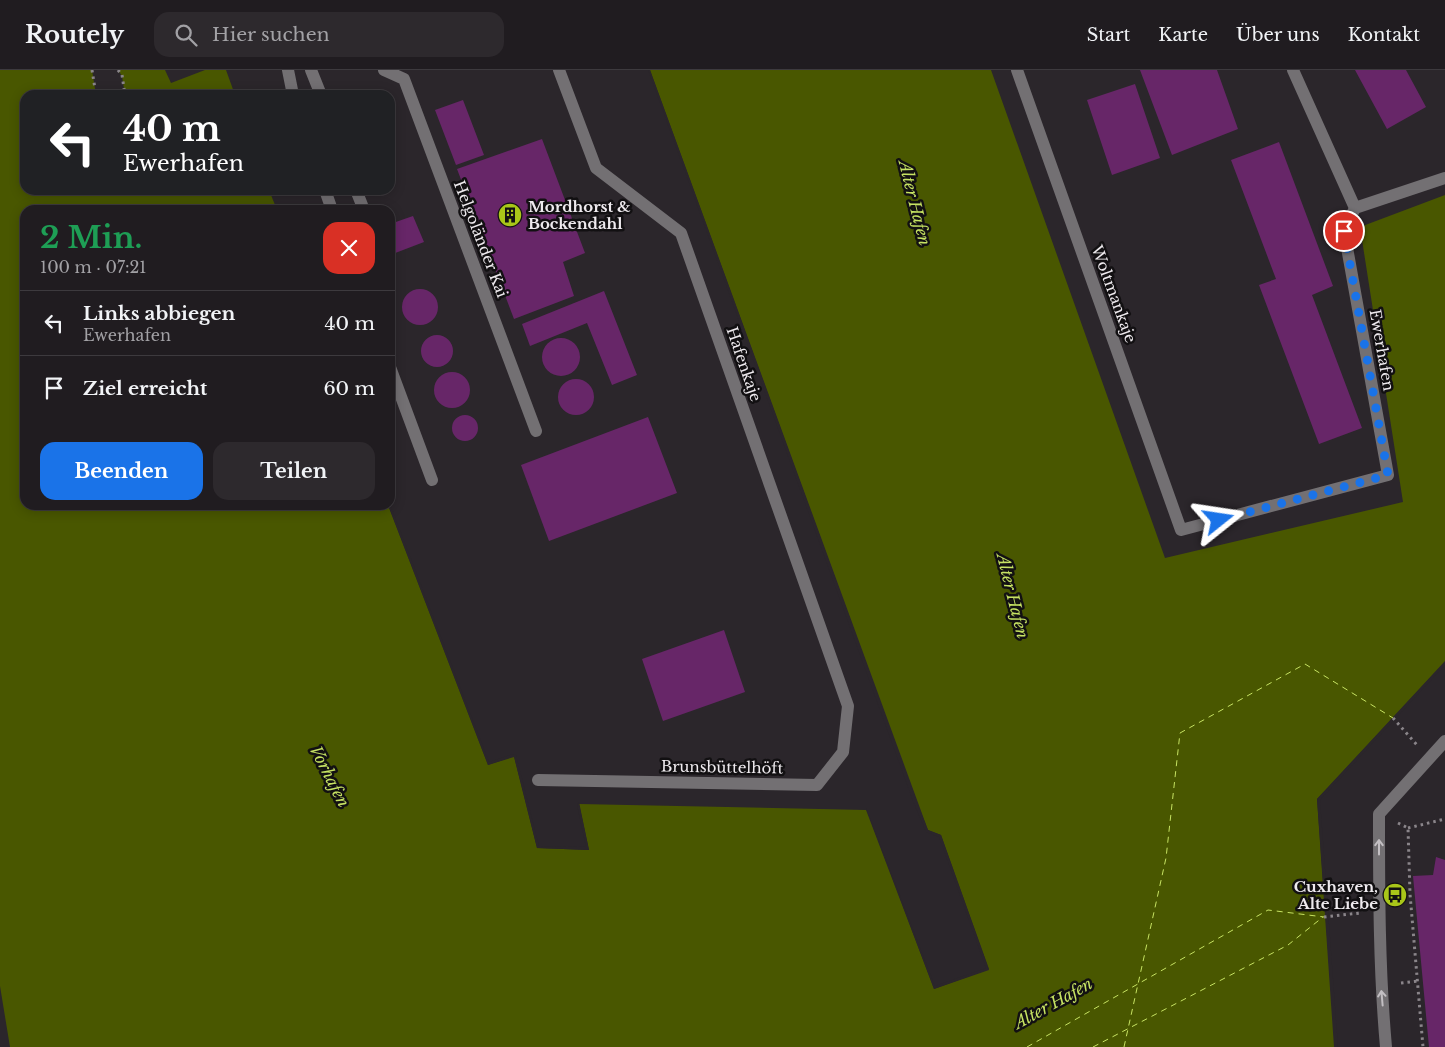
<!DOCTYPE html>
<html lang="de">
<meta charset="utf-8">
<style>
:root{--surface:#201c20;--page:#2d292d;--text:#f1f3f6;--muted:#a2a1a5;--line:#3d3a3e;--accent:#1a73e8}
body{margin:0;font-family:"Libre Baskerville",serif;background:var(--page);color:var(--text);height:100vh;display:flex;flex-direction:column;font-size:19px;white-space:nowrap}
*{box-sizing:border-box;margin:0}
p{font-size:16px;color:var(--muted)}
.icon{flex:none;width:28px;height:28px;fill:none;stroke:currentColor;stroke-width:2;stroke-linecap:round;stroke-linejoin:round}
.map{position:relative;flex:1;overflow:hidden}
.sheet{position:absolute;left:20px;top:135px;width:375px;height:305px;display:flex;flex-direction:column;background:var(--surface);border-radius:15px;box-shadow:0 2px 12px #0003,0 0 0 1px var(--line)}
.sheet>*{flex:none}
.hud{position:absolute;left:20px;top:20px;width:375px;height:105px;border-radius:15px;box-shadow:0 2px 12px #0003,0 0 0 1px var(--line);background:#202124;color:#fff;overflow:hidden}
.pin{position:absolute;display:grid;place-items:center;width:42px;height:42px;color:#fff;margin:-21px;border:2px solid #fff;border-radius:50%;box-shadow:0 1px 5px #0007}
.me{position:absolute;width:55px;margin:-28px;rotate:75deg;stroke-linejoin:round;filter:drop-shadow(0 0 4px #0008)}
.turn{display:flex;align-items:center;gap:18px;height:105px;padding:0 20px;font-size:22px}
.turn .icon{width:65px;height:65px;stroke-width:2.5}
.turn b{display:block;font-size:35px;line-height:42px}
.round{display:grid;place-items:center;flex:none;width:52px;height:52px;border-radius:15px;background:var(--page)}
.headline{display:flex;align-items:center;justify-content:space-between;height:85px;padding:0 20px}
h1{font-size:30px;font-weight:800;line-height:38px;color:#1e9e55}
.button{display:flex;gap:10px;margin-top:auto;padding:10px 20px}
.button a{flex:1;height:58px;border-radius:15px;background:var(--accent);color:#fff;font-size:20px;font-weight:800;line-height:58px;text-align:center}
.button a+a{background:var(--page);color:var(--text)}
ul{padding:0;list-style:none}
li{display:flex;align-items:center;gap:15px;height:65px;padding:0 20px;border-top:1px solid var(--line)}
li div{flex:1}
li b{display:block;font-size:19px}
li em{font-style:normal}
header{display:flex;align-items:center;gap:30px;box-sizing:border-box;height:70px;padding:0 25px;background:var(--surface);border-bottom:1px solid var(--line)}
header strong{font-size:24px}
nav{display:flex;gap:28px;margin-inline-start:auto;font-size:18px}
.search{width:350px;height:45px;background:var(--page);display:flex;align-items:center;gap:12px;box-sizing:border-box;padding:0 18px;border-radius:15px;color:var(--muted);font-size:19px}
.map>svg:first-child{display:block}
</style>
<header>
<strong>Routely</strong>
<div class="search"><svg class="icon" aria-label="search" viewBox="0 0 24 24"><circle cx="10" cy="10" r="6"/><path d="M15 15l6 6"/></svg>Hier suchen</div>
<nav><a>Start</a><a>Karte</a><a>Über uns</a><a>Kontakt</a></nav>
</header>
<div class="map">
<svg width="1445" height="977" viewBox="0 0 1445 977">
<rect width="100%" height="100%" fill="#2b262b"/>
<path fill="#495700" d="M0,0H92L96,25H25V120H269L277,140H25V435H388L488,695L514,686L537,778L589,780L579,734L866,740L934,919L989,899L941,765L928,760L916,730L650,0H991L1165,488L1403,432L1360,157L1445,125V592L1317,729L1335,977H10L0,916Z
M118,0H165L171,13L205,0H226L235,25H125L122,6Z"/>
<path fill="#2b262b" d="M648,0H650L928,760L941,765L989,900L934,919L866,738L935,916L986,898L939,767L926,762L913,731Z
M388,435L390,434L489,692L513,684L516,685L539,776L586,777L577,735L579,732L589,780L537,778L514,687L488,695Z
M1445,591V595L1320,730L1338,977H1334L1317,729Z"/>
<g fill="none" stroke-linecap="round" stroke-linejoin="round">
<path stroke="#c7e363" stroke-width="1" stroke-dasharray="6 5" stroke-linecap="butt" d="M1027,977L1268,840L1324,847
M1093,977L1288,875L1323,847
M1124,977L1166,788L1180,663L1305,594L1393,648"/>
</g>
<path fill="#672668" d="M1140,0H1217L1238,59L1172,85Z
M1355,0H1406L1426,37L1387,59Z
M1135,14L1160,88L1112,105L1087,30Z
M463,30L484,85L456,95L435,40Z
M542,69L585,183L563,192L574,226L514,249L457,99Z
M1279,72L1333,216L1312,225L1362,358L1319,374L1259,215L1276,209L1231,90Z
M413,146L424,172L390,185V154Z
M402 237a18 18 0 1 1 36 0a18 18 0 1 1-36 0Z
M604,221L637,305L612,315L587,253L530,276L522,254Z
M421 281a16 16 0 1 1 32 0a16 16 0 1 1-32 0Z
M542 287a19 19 0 1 1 38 0a19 19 0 1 1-38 0Z
M434 320a18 18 0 1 1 36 0a18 18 0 1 1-36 0Z
M558 327a18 18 0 1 1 36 0a18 18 0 1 1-36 0Z
M452 358a13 13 0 1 1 26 0a13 13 0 1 1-26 0Z
M648,347L677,423L549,471L521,395Z
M724,560L745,622L663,651L642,589Z
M1436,787L1445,790V977H1429L1413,806L1433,805Z"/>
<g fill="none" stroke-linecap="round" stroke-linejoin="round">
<path stroke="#8a858a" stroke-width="3" stroke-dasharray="2.5 4" stroke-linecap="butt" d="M92,0L96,25
M118,0L122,5L125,25
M1393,648L1417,675
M1398,753L1408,758L1410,824L1423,977
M1408,758L1445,749
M1398,824H1410
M1324,847L1360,843
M1401,913L1418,911"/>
<path stroke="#737073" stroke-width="12" d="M288,0L293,25
M311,0L321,25
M384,0L404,9L536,361
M1017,0L1181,460L1388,405L1344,161L1355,138L1445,108
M1293,0L1355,138
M325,120L332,140
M356,120L362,135
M390,297L432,410
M538,710L817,715L843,682L848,636L681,163L596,98L559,0
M1386,977C1379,899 1379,822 1379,744L1445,671"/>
</g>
<defs><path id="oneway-shaft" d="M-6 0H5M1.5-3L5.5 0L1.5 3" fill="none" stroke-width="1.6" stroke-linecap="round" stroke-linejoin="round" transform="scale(1.25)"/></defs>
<g stroke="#c3bfc3">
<use href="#oneway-shaft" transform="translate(1379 777) rotate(-90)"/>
<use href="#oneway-shaft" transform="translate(1382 928) rotate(-95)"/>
</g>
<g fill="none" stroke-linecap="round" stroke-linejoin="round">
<path stroke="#1a73e8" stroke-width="9" stroke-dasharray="0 16.2" d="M1219,450L1388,405L1344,161"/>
</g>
<defs>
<g id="building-disc" transform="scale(1.25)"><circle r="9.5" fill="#a9c719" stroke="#121012"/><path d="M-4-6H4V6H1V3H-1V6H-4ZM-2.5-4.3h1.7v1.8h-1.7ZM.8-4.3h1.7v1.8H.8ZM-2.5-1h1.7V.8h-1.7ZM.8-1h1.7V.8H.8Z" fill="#111"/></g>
<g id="bus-disc" transform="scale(1.25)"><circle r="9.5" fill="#a9c719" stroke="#121012"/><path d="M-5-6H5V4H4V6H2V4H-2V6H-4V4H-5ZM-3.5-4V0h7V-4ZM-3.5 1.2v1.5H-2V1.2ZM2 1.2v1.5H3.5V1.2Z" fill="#111"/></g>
</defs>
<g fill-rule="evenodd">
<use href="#building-disc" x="510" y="145"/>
<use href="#bus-disc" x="1395" y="825"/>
</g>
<g text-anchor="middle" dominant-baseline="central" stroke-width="5" stroke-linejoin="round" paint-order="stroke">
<g font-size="15" font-weight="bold" fill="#eeeaee" stroke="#121012" text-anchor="start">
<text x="528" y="136">Mordhorst &amp;<tspan x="528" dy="17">Bockendahl</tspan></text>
<text x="1378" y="816" text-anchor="end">Cuxhaven,<tspan x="1378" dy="17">Alte Liebe</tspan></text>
</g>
<g font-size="15" fill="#eeeaee" stroke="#121012">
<text transform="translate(481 169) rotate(69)">Helgoländer Kai</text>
<text transform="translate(1114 224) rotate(70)">Woltmankaje</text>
<text transform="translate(1382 280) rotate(80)">Ewerhafen</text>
<text transform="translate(744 294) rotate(71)">Hafenkaje</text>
<text transform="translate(722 697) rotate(1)">Brunsbüttelhöft</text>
</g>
<g font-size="16" font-style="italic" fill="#c7e363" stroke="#121012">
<text transform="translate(915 133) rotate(76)">Alter Hafen</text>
<text transform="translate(1013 526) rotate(76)">Alter Hafen</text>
<text transform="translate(330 706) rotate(63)">Vorhafen</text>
<text transform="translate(1053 933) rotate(-29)">Alter Hafen</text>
</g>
</g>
</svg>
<div class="pin" style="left:1344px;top:161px;background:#d93025"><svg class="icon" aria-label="arrive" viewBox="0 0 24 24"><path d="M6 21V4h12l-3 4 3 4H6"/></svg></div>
<svg class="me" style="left:1219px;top:450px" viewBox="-20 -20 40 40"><path d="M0-17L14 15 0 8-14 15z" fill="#1a73e8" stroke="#fff" stroke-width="4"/></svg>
<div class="hud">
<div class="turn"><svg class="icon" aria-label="left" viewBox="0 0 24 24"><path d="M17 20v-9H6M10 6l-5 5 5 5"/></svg><div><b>40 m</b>Ewerhafen</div></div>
</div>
<section class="sheet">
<div class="headline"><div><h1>2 Min.</h1><p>100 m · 07:21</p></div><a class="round" style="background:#d93025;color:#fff"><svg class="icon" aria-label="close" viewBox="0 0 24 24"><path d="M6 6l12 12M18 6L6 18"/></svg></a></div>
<ul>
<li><svg class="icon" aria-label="left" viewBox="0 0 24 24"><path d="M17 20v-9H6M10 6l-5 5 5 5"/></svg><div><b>Links abbiegen</b><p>Ewerhafen</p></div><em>40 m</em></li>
<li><svg class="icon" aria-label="arrive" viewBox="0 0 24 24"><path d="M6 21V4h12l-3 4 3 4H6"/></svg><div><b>Ziel erreicht</b></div><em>60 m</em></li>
</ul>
<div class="button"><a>Beenden</a><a>Teilen</a></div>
</section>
</div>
